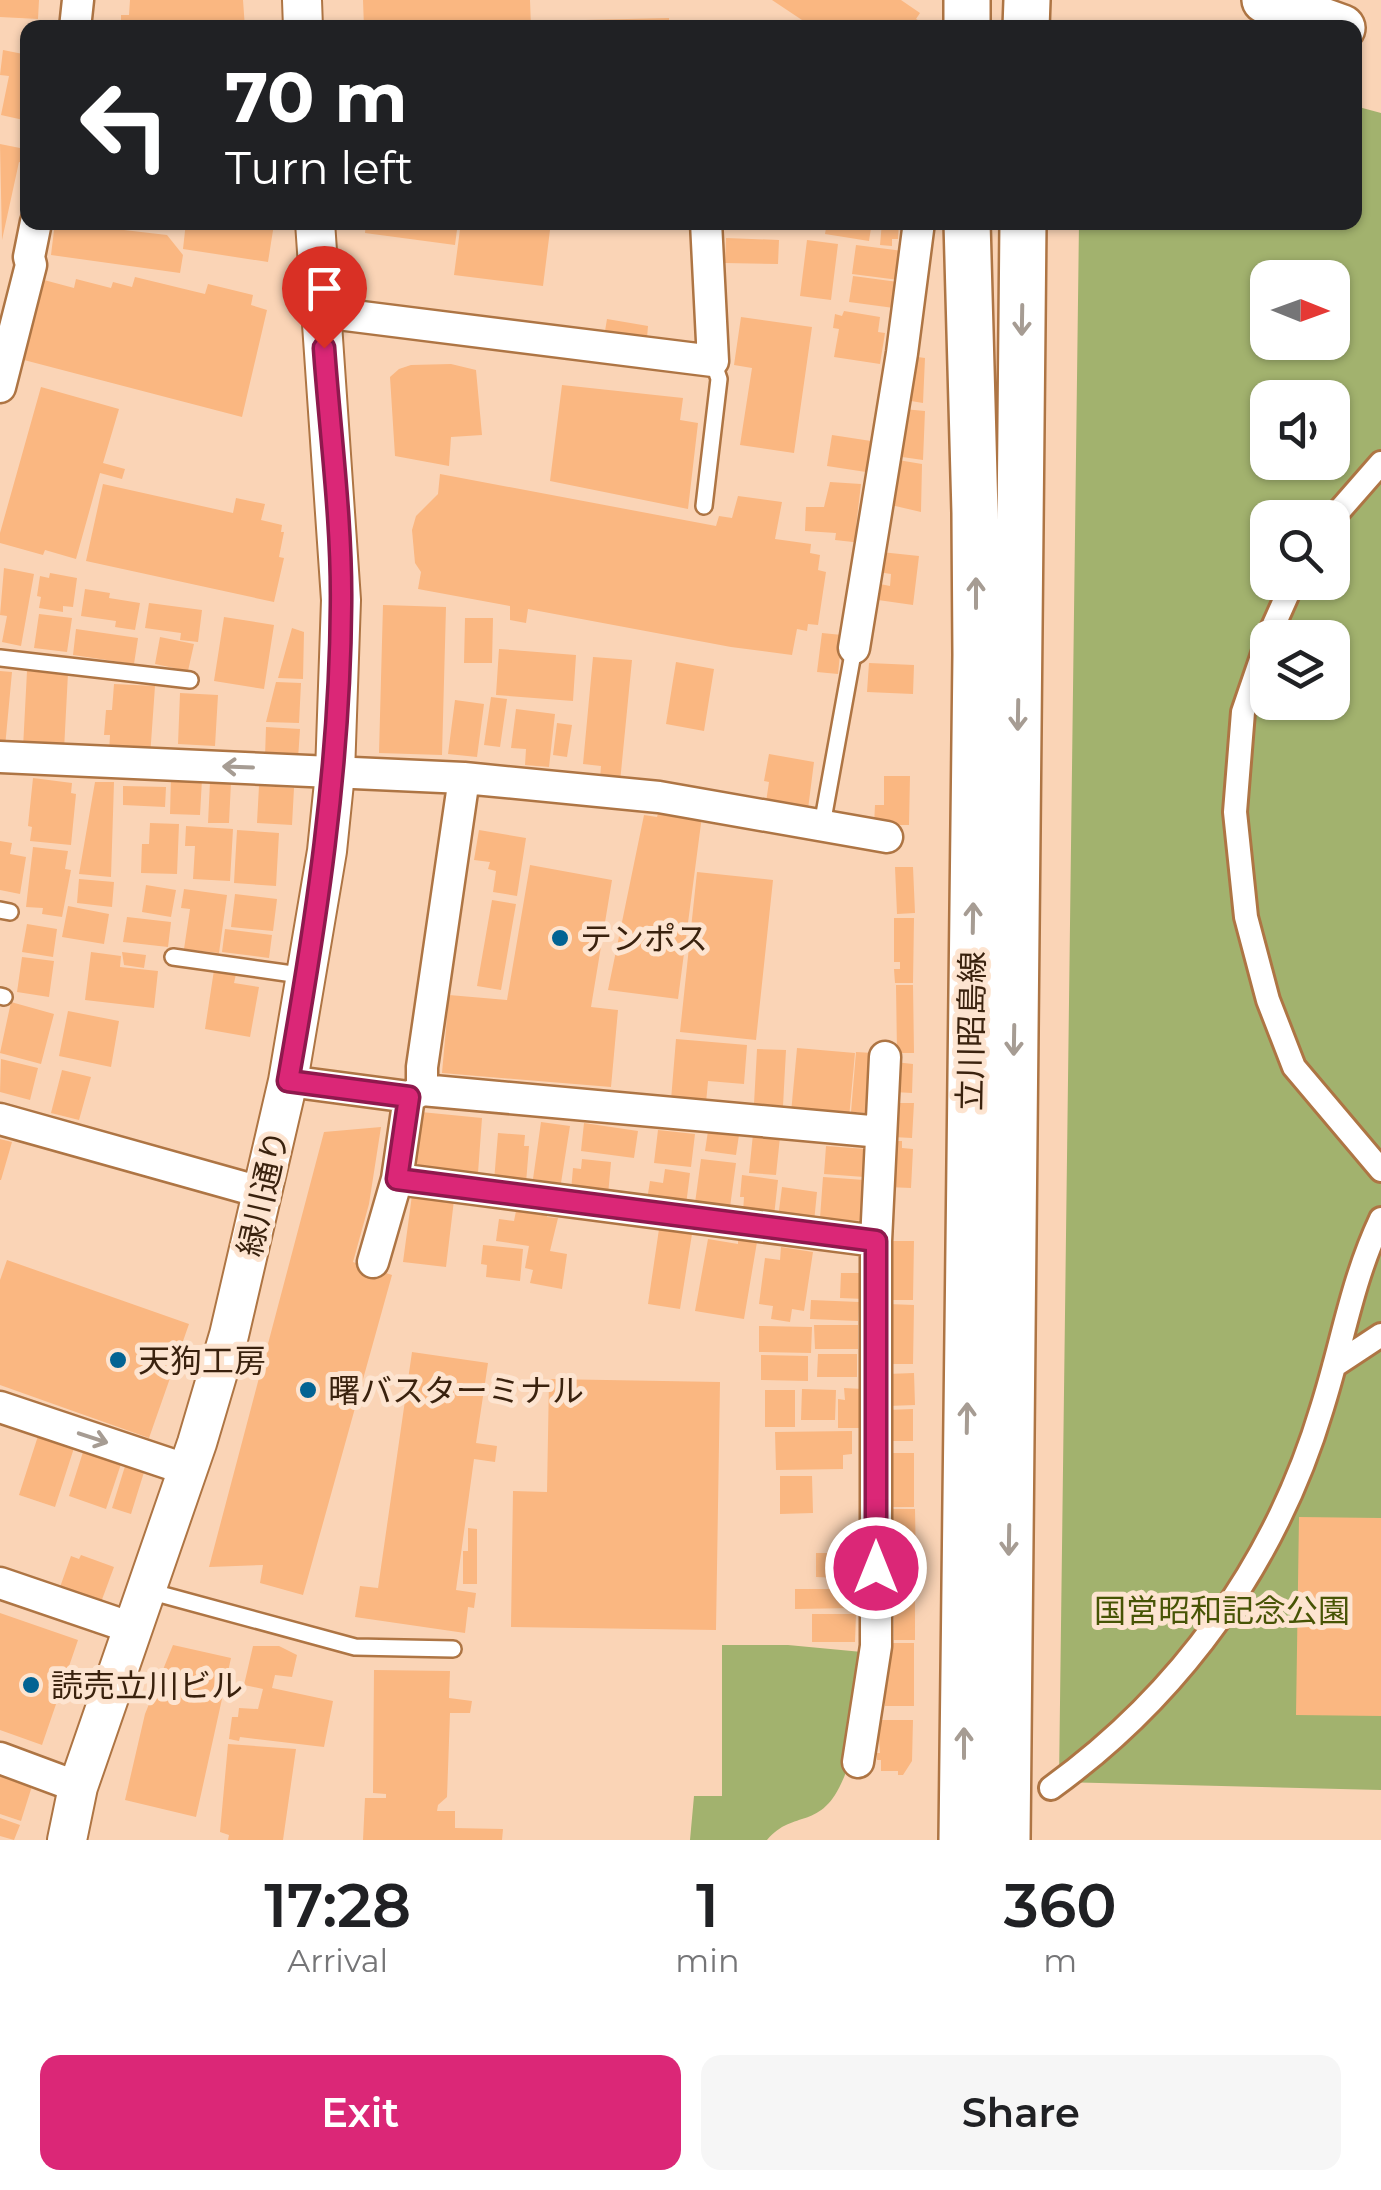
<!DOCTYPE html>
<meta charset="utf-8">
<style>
:root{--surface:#fff;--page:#f6f6f6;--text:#202124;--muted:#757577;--accent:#db2777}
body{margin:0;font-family:Montserrat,"Noto Sans JP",sans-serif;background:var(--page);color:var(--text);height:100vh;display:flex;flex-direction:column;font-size:38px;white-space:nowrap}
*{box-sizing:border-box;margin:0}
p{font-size:32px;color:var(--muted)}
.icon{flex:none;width:55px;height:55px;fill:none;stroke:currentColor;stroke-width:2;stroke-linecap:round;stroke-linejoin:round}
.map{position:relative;height:1840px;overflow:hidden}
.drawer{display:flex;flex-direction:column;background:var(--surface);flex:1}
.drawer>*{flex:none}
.guide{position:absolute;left:20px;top:20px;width:1342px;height:210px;border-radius:20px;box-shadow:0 2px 8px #0004;background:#202124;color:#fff;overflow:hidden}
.needle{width:65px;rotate:91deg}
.controls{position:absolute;left:1250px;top:260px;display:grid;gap:20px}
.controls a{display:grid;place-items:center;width:100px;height:100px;border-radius:20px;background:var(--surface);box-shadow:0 2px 8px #0004;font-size:50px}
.pin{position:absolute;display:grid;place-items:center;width:85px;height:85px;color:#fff;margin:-102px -42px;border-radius:50% 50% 50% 0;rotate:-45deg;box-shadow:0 0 10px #0007}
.pin .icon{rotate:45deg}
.me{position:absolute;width:110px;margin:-55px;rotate:0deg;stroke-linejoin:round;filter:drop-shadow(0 0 8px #0008)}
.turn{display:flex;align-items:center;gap:35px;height:210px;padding:0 40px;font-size:45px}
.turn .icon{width:130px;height:130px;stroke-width:2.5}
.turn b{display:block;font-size:70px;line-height:85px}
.eta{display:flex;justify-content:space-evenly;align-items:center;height:170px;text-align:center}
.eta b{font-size:60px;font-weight:600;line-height:70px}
.button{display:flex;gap:20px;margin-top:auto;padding:20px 40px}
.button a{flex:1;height:115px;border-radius:20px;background:var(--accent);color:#fff;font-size:40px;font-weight:600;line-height:115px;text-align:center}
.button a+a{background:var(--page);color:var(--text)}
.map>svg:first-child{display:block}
</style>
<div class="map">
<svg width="1381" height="1840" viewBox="0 0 1381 1840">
<rect width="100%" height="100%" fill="#fad4b6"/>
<path fill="#a2b26e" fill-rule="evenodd" d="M1355,106L1381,113V1790L1059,1782L1079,223L1355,222ZM1268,278H1332V342H1268ZM1268,398H1332V462H1268ZM1268,518H1332V582H1268ZM1268,638H1332V702H1268Z
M722,1645H788L862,1652L846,1772C823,1834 795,1807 767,1840H690L694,1796H722Z"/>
<path fill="#fab781" d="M0,0H39L38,19L0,17Z
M130,0H243L245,28H121V15H129Z
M363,0H530L531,28H364Z
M772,0H901L920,13L916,19L923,23L920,28H814Z
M669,18V28H543V21Z
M3,50L28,55V121L1,115L9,76L0,75Z
M0,144L25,149L28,153V164L19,162L2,240Z
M55,222L167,235L183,255L180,273L51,255Z
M186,222L274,224L268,262L183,249Z
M366,222H458L455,245L365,233Z
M461,222H551L543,286L454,275Z
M827,222H872L869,241L825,234Z
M882,222H899L898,239H892V246L880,245Z
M726,238L779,240L778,264L725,263Z
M807,240L838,244L831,300L800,296Z
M856,245L903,251L899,280L852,274Z
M853,276L898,282L894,308L849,302Z
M135,277L205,294L208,284L253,295L251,305L267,310L242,417L24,360L44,280L74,288L76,279L111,288L113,282L132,287Z
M844,311L880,317L878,332L885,333L880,364L834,357L839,329L833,328L835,314L842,316Z
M741,317L812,327L794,453L740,445L752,368L734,365Z
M607,319L648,326L647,338L605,331Z
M911,356L925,358L923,403L905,400Z
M451,364L476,370L482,435L451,437L449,466L395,456L390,377L399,369L411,365Z
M562,385L683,398L680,420L698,423L688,509L550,481Z
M41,387L119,409L103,463L125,469L122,479L100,473L76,559L45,550L43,555L0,543V533Z
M903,409L925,411L923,460L895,456Z
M832,435L871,441L866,472L827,466Z
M898,460L922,464L921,512L891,505Z
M440,474L716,526L719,516L732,518L738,496L782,502L775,539L811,544L810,553L820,555L818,570L826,572L818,625L808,624L807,631L797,629L792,655L731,647L528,609L526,623L510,620V606L418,589L421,572L415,563L412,530L416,516L438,494Z
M830,482L861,484L856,527L864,529L862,543L835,540L836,533L805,531L806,507H824Z
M103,484L233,513L236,498L265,504L261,520L282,525L281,532H284L279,557L284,558L274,602L86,561Z
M881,552L919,556L913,605L878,600L880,584L890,586L891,574L878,572Z
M4,568L34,574L21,646L2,642L7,616L0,615Z
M50,573L77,578L73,607L63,606V612L39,608L41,597L37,596L40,576L49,578Z
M85,589L110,593L109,598L140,603L135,630L115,627L116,621L81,616Z
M149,603L202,610L198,642L180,640L181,633L145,628Z
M383,605L446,607L442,755L379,753Z
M39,614L72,618L67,652L34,648Z
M224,617L274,625L264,689L214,681Z
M465,618H493L492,663H464Z
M292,628L304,632L303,679L278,678Z
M76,629L138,638L134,664L73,655Z
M822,633L842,635L838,674L817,672Z
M160,637L194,644L188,671L155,664Z
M499,649L576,655L573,701L496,695Z
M593,657L632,660L620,782L600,779L601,766L583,764Z
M676,662L714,669L704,731L666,724Z
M869,663L914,665L913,694L867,692Z
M0,671L12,672L5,747H0Z
M27,671L68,673L64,750L23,748Z
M276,682L301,683L299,723L266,722Z
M114,684L155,686L150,757L109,754L110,735H104L106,710H112Z
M180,693L218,695L215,746L178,744Z
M491,697L507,699L500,747L484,745Z
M455,700L484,704L477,757L448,754Z
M516,709L555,714L549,767L525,765L526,749L511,748Z
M557,723L572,725L567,757L553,755Z
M266,727L300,729L298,759L265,757Z
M769,754L814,762L808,809L766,802L769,782L764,781Z
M884,776H910L909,825H874L875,805H884Z
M33,778L72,783L71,793L76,794L71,845L30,841L32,827L28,826Z
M171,778L202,779L200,815L170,814Z
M95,782H114L111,877L79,874Z
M210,782H231L229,823H208Z
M123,786L166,787L165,807L123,805Z
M259,786L294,788L292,825L257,823Z
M659,810L702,816L678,999L608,990L644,815L657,817Z
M150,823L179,824L177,874L141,873L142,844H149Z
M186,826L233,829L230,881L193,879L195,846H185Z
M237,830L279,833L276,886L234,883Z
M479,830L526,838L517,896L493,892L496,871L488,869L490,862L474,860Z
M0,841L12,843L10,854L26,857L20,894L0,890Z
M33,847L68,851L65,869L71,870L62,917L42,914L43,908L26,907Z
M530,865L612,880L591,1007L618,1010L611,1087L442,1073L449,995L507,1000Z
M895,867H913L915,913L897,914Z
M697,872L773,880L756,1040L680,1032Z
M79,879L114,882L112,907L77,903Z
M146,885L176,890L171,917L142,912Z
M184,889L227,895L219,953L184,949L190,909L181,908Z
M235,894L277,899L273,931L231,927Z
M492,900L516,904L501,990L477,986Z
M68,906L109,914L104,944L62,937Z
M127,917L171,922L168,947L123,942Z
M894,918H914L913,983H895L894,969H900V962H894Z
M27,924L57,929L53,957L22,952Z
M225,929L272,935L269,958L222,952Z
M91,952L121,956L120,967L158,971L154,1008L85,1000Z
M122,952L146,955L144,968L124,965Z
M22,957L54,961L49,997L17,992Z
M214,970L236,974L234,983L259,987L250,1037L205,1029Z
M896,985H913L914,1053H897Z
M11,1002L54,1014L41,1064L0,1053Z
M68,1011L119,1021L111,1067L59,1056Z
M676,1039L747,1045L744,1084L708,1081L706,1103L671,1100Z
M797,1048L855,1053L849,1118L791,1113Z
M757,1049L786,1050L783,1106L754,1104Z
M856,1052L873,1053L868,1113L851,1112Z
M1,1059L38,1068L30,1100L0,1092Z
M895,1062L913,1064L912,1093L894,1092Z
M62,1070L91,1077L79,1120L51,1113Z
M895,1103H914L912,1138L893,1137Z
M421,1112L482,1118L478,1173L416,1168Z
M541,1122L570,1126L561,1183L533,1179Z
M584,1123L638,1131L634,1158L581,1151Z
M381,1127L369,1204L353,1262L392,1275L303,1595L260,1583L263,1565L209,1567L324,1132Z
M658,1130L695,1134L691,1167L654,1163Z
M708,1131L739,1135L736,1155L705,1151Z
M498,1133L525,1135L524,1146H529L526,1183L494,1181Z
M753,1134L780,1137L776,1175L749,1173Z
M0,1139L12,1142L1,1180H0Z
M890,1141H902V1148L913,1149L911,1188L888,1187Z
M826,1146L866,1149L864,1177L824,1174Z
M582,1159L611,1162L608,1195L571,1191L573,1168L581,1169Z
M701,1159L736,1163L730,1207L695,1203Z
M665,1169L690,1173L686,1205L647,1200L650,1181L663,1183Z
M742,1175L778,1180L774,1216L743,1212L744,1197H740Z
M823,1177L864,1180L862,1221L820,1218Z
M782,1187L817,1192L814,1222L778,1218Z
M412,1195L454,1200L446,1267L403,1262Z
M534,1209L548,1211L547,1217L558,1218L550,1251L567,1254L562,1289L530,1283L533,1270L525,1268L529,1246L496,1241L499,1219L514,1221L516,1211L534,1214Z
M659,1229L692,1234L680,1309L648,1304Z
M708,1239L738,1244V1239L757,1242L744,1319L695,1311Z
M890,1241H914L913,1300H890Z
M483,1245L523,1249L520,1281L486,1277L487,1265L481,1264Z
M781,1247L813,1252L804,1311L792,1309L790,1322L771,1319L773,1306L759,1304L765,1258L780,1260Z
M7,1260L189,1324L149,1438L0,1385V1280Z
M841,1273H866L865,1299L840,1298Z
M811,1300L859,1302L858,1321L810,1319Z
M888,1304L914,1305L913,1364H887Z
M814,1325H858V1349H815Z
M759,1326L812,1327L811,1353L759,1352Z
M412,1352L488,1363L476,1443L497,1446L495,1462L474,1459L456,1590L476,1593L474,1608L468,1607L465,1633L355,1617L360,1586L378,1588Z
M818,1354H857V1377H817Z
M761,1355L808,1356V1381L761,1380Z
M914,1373L915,1405L888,1406L887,1374Z
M549,1379L720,1382L716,1630L511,1627L513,1491L547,1492Z
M844,1388L863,1389V1428H838V1399L845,1400Z
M802,1389L836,1390L835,1420H801Z
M765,1390H795V1427H765Z
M913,1409V1441H888L887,1410Z
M852,1431V1454L843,1455V1469L776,1470L775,1432Z
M38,1436L74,1448L55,1507L19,1495Z
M83,1452L121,1464L106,1509L69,1496Z
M886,1453H914V1507H886Z
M126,1463L145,1469L131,1514L112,1508Z
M780,1476H812L813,1513L780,1514Z
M885,1509H915L916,1566H886Z
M1299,1517L1381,1518V1716L1296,1715Z
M468,1528L477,1529V1584H463V1551H468Z
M816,1553H839V1578L816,1577Z
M81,1555L114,1567L100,1605L59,1590L71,1556L79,1559Z
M886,1574H915V1640H894V1595H886Z
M795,1589H852L853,1608L795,1609Z
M0,1613L78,1640L42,1745L0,1730Z
M812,1614H856L855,1642H812Z
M886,1643H914V1706H885Z
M173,1645L231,1658L196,1817L125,1800L145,1714Z
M253,1646H279L297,1655L292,1677L275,1675L272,1688L333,1701L324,1747L240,1737L239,1741L229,1739L232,1717H238L239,1708L258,1709L263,1689L244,1685Z
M374,1670L450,1671L449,1698L472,1701L470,1713H450L447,1797L438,1805L437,1811H455V1828L503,1829L502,1840H363L365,1798H386V1794L373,1793Z
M879,1720H913L912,1761L903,1775H898V1771H881V1760H877V1753H880L879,1739H877Z
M228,1744L296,1749L283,1840H228L229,1835L220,1832Z
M0,1772L33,1783L21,1821L0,1814Z
M0,1818L20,1825L14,1840L0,1836Z"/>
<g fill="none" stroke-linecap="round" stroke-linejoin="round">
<g stroke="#ae7544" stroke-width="20">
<path id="service" d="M704,506L719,379L713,361
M0,658L190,680
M822,825L854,648
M0,910L10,912
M173,957L307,976
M0,996L4,997
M145,1590L355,1647L453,1649"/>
</g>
<g stroke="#ae7544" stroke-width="28">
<path id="pedestrian" d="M1332,519L1381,463
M1268,638L1293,582
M1268,639L1243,712L1235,812L1246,917L1268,1000L1294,1067L1381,1170
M1334,1366L1381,1335
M1051,1788C1181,1694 1276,1562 1322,1408C1343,1342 1351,1283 1381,1219"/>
</g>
<g stroke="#ae7544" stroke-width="35">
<path id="minor" d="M75,28L78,0
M322,312L713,361L706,222
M0,387L31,265L29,257L36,222
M854,648L902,353L919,222
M0,757L464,778L659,797L887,837
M288,1081L409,1097L397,1179L373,1262
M422,1090V1067L464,778
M409,1097L422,1090L881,1132
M0,1119L264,1193
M397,1179L876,1241
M0,1407L188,1470
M0,1583L132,1628
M0,1758L78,1787
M858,1762L876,1646V1241L885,1057"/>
</g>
<g stroke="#ae7544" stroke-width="42">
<path id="tertiary" d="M302,0L303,28
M67,1840L78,1787L197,1443L229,1335L288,1081L327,851L335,773L341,600L315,222"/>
</g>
<g stroke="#ae7544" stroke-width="50">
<path id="secondary" d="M1265,0L1342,28
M967,28V0
M1026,28L1027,0
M962,1840L976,655L975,513L967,222
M1007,1840L1023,222"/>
</g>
<use href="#service" stroke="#fff" stroke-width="15"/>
<use href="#pedestrian" stroke="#fff" stroke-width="22"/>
<use href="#minor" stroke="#fff" stroke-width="30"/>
<use href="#tertiary" stroke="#fff" stroke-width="38"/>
<use href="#secondary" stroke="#fff" stroke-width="45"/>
</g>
<defs><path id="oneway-shaft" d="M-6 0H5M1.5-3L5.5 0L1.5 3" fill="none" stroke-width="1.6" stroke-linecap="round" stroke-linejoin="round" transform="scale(2.5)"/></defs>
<g stroke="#a69c93">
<use href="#oneway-shaft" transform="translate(1022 320) rotate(91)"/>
<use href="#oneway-shaft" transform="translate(976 593) rotate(-90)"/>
<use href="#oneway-shaft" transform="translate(1018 715) rotate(91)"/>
<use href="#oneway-shaft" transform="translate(238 767) rotate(-178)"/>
<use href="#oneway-shaft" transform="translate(973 918) rotate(-89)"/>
<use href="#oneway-shaft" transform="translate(1014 1040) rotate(91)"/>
<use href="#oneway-shaft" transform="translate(967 1418) rotate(-89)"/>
<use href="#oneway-shaft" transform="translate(93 1438) rotate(18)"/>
<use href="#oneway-shaft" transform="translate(1009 1540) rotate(91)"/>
<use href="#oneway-shaft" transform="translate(964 1743) rotate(-90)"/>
</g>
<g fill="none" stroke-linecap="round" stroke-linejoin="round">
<g stroke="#8e194d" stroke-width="25">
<path id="route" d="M324,348C330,433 342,520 341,605C340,767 316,923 288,1081L409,1097L397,1179L876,1241V1568"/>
</g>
<use href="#route" stroke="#db2777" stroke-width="18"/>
</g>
<g fill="#026393" stroke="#fde4d0" stroke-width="4">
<circle cx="560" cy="938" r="10"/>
<circle cx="118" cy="1360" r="10"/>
<circle cx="308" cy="1390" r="10"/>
<circle cx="31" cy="1685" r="10"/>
</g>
<g text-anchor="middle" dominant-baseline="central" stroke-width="10" stroke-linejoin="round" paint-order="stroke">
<g font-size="32" fill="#3a220e" stroke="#fde4d0" text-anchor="start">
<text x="580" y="938">テンポス</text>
<text x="138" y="1360">天狗工房</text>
<text x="328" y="1390">曙バスターミナル</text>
<text x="51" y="1685">読売立川ビル</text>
</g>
<g font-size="32" fill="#3a220e" stroke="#fde4d0">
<text transform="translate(971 1031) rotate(-89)">立川昭島線</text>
<text transform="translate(263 1193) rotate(-77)">緑川通り</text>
</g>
<g font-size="32" fill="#475405" stroke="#fde4d0">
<text x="1222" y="1610">国営昭和記念公園</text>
</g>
</g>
</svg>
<div class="controls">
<a><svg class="needle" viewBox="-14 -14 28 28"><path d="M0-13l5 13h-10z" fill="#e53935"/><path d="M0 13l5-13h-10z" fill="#757577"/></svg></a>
<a><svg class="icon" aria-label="sound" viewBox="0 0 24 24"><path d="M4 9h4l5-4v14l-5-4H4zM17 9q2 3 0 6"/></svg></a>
<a><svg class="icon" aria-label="search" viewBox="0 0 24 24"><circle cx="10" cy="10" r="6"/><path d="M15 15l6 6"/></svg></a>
<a><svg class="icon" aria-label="layers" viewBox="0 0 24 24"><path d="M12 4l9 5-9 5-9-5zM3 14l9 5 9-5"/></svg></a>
</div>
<div class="pin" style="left:324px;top:348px;background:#d93025"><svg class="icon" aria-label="arrive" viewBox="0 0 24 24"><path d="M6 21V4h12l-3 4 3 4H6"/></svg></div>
<svg class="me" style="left:876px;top:1568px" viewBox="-20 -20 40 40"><circle r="17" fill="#db2777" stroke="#fff" stroke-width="3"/><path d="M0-11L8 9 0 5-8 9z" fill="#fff"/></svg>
<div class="guide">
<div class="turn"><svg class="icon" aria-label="left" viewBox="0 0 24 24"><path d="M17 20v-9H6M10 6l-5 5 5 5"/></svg><div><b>70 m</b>Turn left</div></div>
</div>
</div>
<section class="drawer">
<div class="eta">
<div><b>17:28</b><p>Arrival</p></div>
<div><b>1</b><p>min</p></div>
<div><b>360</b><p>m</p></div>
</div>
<div class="button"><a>Exit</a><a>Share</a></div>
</section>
